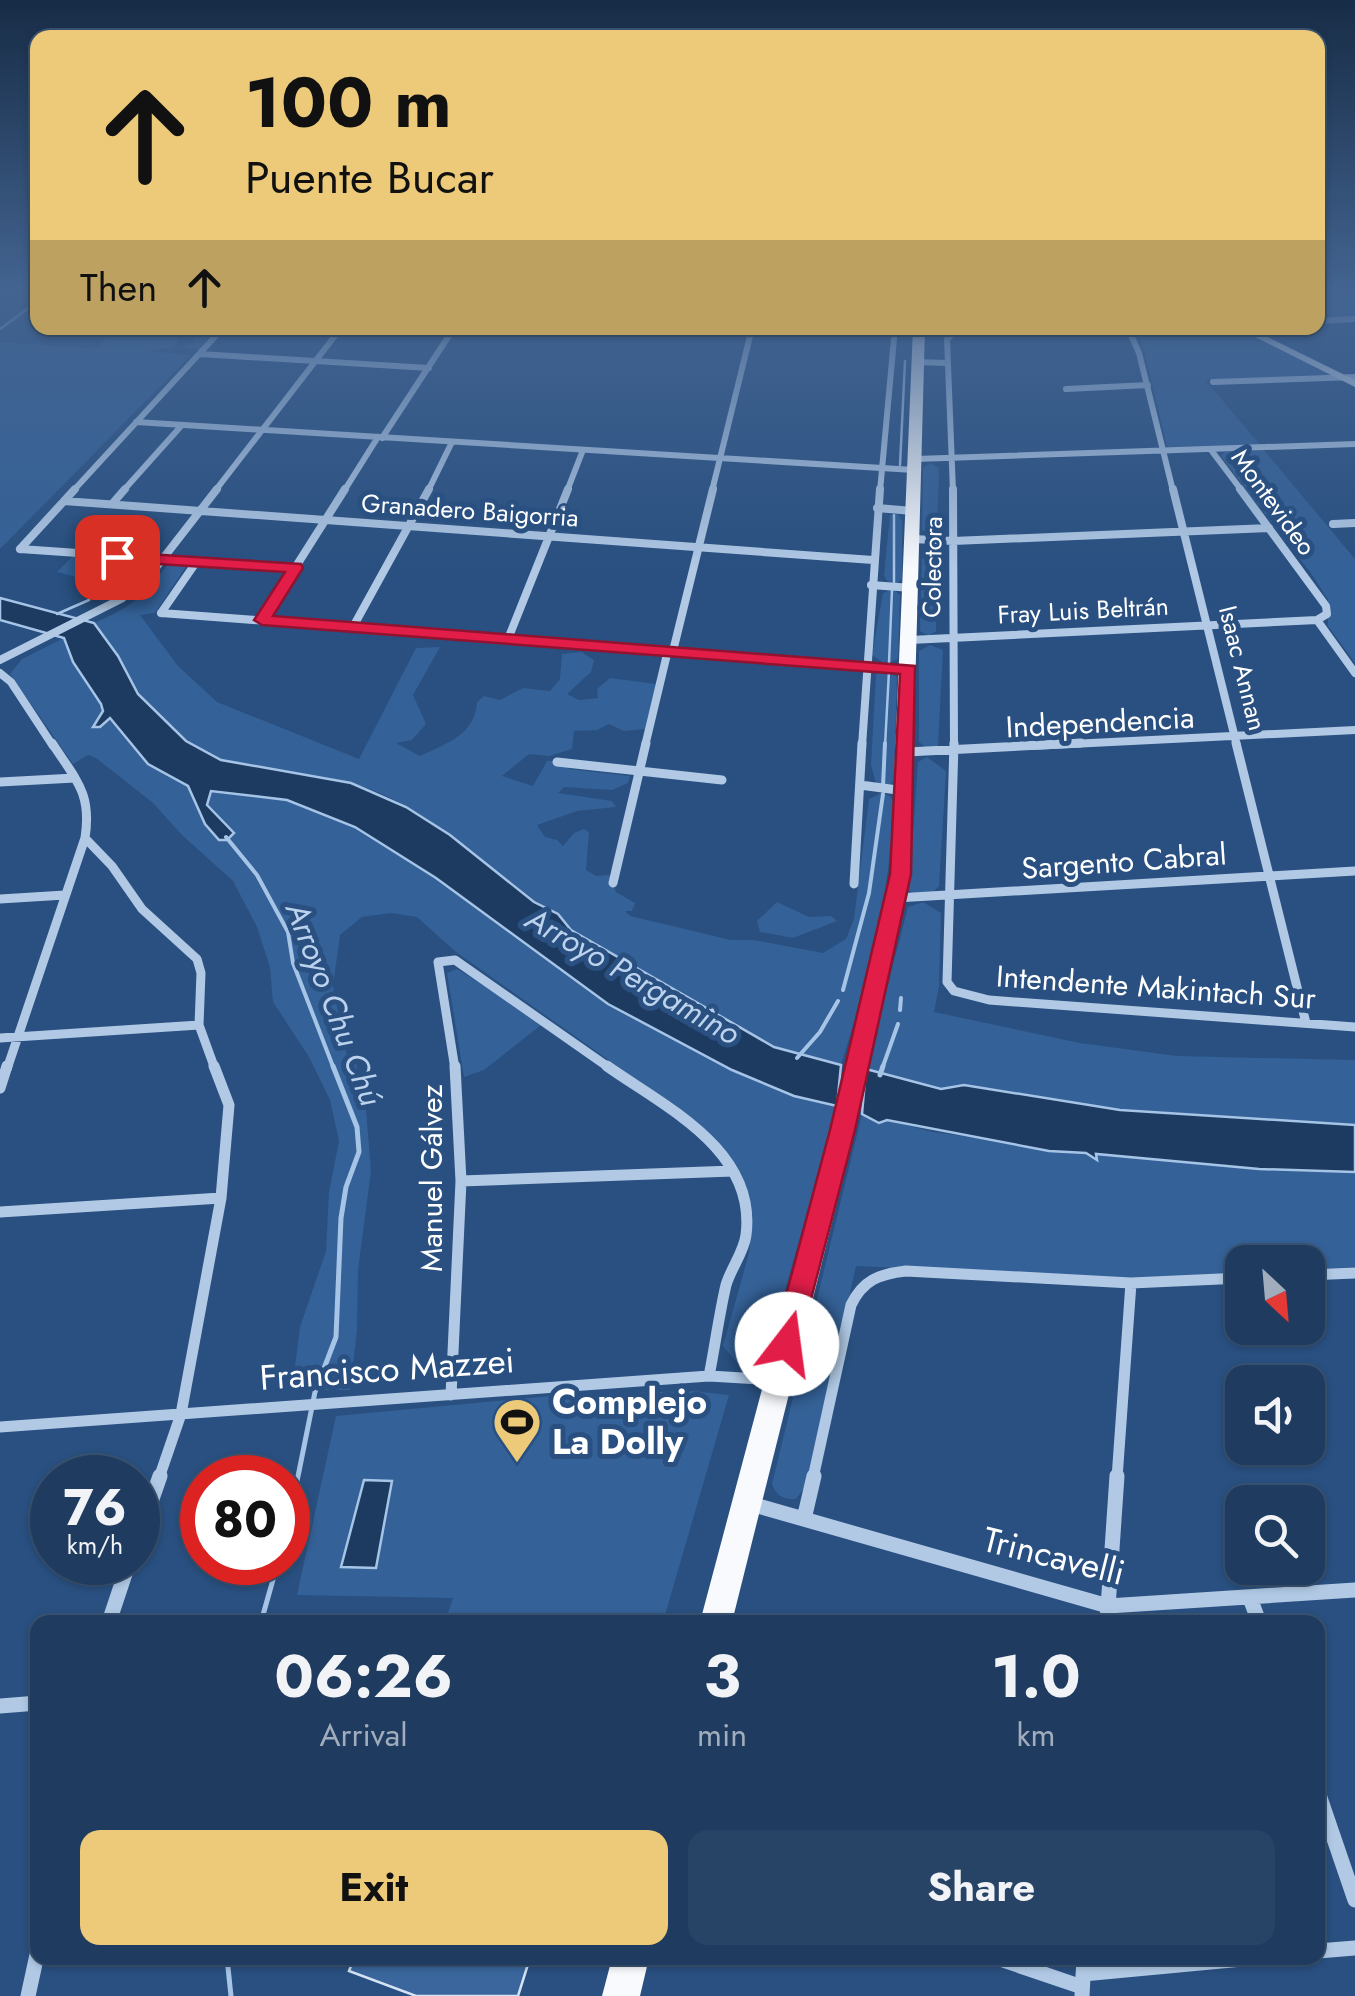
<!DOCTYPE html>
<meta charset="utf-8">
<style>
:root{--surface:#1f3c60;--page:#274366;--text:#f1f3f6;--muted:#a1adbd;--line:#3c5675;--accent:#ecca79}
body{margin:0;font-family:Jost,sans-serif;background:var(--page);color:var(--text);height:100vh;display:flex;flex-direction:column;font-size:38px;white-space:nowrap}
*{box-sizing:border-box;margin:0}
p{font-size:32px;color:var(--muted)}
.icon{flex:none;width:55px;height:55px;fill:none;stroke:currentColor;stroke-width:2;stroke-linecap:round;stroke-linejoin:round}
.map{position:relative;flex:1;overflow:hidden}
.side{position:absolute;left:30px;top:1615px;width:1295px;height:350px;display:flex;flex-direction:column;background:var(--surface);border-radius:20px;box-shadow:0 2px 8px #0004,0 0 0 2px var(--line)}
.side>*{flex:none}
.banner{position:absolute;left:30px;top:30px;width:1295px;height:305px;border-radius:20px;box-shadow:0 2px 8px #0004,0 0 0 2px var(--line);background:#ecca79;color:#111;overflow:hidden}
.needle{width:65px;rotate:154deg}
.fabs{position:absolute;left:1225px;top:1245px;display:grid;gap:20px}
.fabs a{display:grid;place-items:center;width:100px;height:100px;border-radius:20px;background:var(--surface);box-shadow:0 2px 8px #0004,0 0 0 2px var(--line);font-size:50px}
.speed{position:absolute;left:30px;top:1455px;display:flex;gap:20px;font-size:50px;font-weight:700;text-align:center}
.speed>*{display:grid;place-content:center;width:130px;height:130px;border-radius:50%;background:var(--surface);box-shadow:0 2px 8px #0004,0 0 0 2px var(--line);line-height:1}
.speed small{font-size:25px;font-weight:400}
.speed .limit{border:15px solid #d22;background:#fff;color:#111}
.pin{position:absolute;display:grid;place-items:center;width:85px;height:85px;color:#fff;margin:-42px;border-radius:20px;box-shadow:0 5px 15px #0006}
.me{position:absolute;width:110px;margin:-55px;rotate:15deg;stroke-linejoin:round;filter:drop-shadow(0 0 8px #0008)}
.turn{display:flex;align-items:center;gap:35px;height:210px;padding:0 50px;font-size:45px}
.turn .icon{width:130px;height:130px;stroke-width:2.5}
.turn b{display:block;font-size:70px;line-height:85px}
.then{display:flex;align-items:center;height:95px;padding:0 50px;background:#0003;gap:20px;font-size:38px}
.eta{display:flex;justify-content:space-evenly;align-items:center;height:170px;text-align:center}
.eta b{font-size:60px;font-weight:700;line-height:70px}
.primary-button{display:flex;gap:20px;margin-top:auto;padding:20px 50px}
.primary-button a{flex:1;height:115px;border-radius:20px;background:var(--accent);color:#111;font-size:40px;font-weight:700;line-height:115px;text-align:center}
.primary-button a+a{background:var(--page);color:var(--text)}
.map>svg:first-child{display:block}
</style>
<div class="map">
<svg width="1355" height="1996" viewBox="0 0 1355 1996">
<rect width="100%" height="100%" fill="#295080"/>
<path fill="#346197" d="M1318,289H1355V317L1318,318Z
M112,328H223L201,349L180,348L194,342L191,332L179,336L174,347L149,351L191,355L0,549V342L98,349Z
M1130,328H1236L1331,375L1205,380L1261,446L1171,449L1167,446L1142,342Z
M1264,450L1355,559V663L1328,626V600L1313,576L1221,456L1224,452Z
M930,463L939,468L937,531L933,534L922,530L923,468Z
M898,514L902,521V579L896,584L887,581L884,575L890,515Z
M932,544L937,547L936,631L929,636L920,631L922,551Z
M73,556L146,563L151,567L129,590L57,572Z
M168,564L187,565L155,613L140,615L178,666L217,702L359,759L416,648L440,647L413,695L426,724L412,740L396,743L420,756C446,744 476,734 477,702L484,696L500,700L523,688L550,691L560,679L562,654L581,652L594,660L591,672L567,694L579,700L598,698L597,689L610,678L656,684L645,729L624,731L609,724L597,730L574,731L572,749L549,756L529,754L502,776L533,786L547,761H567L569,769L630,776L628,783L612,790L564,787L558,793L612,801L616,807L577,811L537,825L545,837L557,840L563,846L574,833L584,829L589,832L586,870L596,876L610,875L616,892L635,903L632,911H625L630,916L731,940H754L823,953L846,939L854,919L869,799L881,793C887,795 891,795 893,801C897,812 892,829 891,840C885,918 864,991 841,1065L774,1047L571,930C558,914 544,910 529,898C473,856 420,801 350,783C296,769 237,775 188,743C148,716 119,663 94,623C132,607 144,596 168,564Z
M893,589L900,595L898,659L885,664L872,655L883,593Z
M64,638L73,662L101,704L103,711L94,727L110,718L148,764L188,786L196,801L225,822L207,805L211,791L287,800L355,827L436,878L608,1004L732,1070L794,1096L837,1106L766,1358L753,1365L738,1364L723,1346L749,1253L752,1218L744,1183L699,1124L456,952L417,917L391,913L362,917L340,935L333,986L346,1053L354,1056L365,1097L371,1171L358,1270L357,1330L350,1390H292L300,1327L326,1251L329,1192L339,1141L330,1100L309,1057L273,1002L270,967L257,927L233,881L182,835L153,803L96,758L88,755L73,764L10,674L22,659Z
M930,645L943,650L938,746L928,749L919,742V651Z
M887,670L897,677L894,780L889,787L876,783L871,765L876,674Z
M927,757L946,771L939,886L932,893L913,894L909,890L918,762Z
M777,902L809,917L831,916L837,921L793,938L760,932L757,921Z
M923,902L941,913L939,986L934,1012L1080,1043L1177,1056L1355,1060V1125L1120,1110L964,1086L941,1089L866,1069L908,907Z
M457,969L545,1022L484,1070L464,1077L447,973Z
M862,1114L933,1132L1086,1153L1095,1158L1096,1154L1259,1169L1355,1172V1267L1308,1270V1262H1242V1273L1128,1279L856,1266L807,1484L796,1499C784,1500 776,1496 772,1484Z
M692,1391L729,1395L663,1622H445L453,1598L297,1595L336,1416L560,1395Z"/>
<path fill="#1d3b61" stroke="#a6c4e6" stroke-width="2.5" d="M0,598L94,623L118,656L138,694L186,741L221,760L351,783L406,807L450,835L534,902L558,914L571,930L774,1047L841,1065L837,1106L794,1096L732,1070L608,1004L436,878L355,827L287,800L211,791L207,805L234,833L227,840H219L205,824L188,786L148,764L110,718L100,727H93L103,711L101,704L73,662L64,638L0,620Z
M866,1069L941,1089L964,1085L1120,1110L1355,1125V1172L1259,1169L1096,1154L1097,1160L1086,1153L1049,1151L887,1120L879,1123L862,1114Z
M364,1480L392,1481L376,1568L341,1567Z"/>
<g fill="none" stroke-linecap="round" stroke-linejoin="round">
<path stroke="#a6c4e6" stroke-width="2.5" d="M906,328V332
M0,329L38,301
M900,465L905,361
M894,515V582
M106,594L144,571
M57,614L89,600
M889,663L892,590
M885,746L889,671"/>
<path stroke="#a6c4e6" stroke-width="4" d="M883,786L885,743
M226,837L257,875L288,932L293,963L334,1069
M843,990L869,893L883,794
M900,1010L901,998
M797,1058L820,1032L838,1001
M882,1069L898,1024"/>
<path stroke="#a6c4e6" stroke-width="5" d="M880,1075L883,1066
M288,1526L315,1392L336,1337L341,1218L346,1187L359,1152L357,1127L333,1066
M261,1622L278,1562
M227,1958L231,1996"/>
</g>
<path fill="#3a669d" stroke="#d4e3f5" stroke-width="2.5" d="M354,1958H530L518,1996H416L349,1971Z"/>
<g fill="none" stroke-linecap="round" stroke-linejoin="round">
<path stroke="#b1c9e5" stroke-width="6" d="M1318,321L1355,319
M864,328L895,329
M1128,328L1139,353L1173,491
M951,333L1092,328
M200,354L429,368
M917,362L947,363
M1213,382L1355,377
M1066,389L1148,385
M136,422L914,470
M382,438L454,328
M1211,450L1242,491
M915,459L1355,444
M73,491L223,328
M123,491L182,425
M215,491L341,328
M344,491L378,437
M428,491L452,442
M567,491L583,450
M712,491L752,328
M880,491L895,328
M953,491L947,339L959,328"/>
<path stroke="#b1c9e5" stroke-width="8" d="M953,489L954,746
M1173,489L1237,746
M1240,489L1326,606L1327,614L1317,620L1355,673
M64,501L873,560
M112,504L125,489
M877,508L913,511
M1333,524L1355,523
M913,539L953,541L1269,528
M20,549L75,489
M20,549L295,568
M871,585L912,588
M161,613L908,669
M161,613L197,561
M262,620L345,489
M353,627L429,489
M508,639L568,489
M910,640L1317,620
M673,651L713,489
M0,660L121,599L147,579L217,489
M0,673L11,682L53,746
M645,746L668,650
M862,746L880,489
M1031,746L1355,730"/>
<path stroke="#b1c9e5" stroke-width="9" d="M954,743L947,982L954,991L989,1000L1355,1027
M1236,743L1306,1023
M907,752L1081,743
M557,762L722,780
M0,782L75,778
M860,785L905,791
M85,838L112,866L142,909L197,959L201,973L199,1025L215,1069
M613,883L646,743
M854,884L862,743
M896,898L1355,871
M0,899L65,895
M0,1038L199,1025
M7,1069L85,838C92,793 76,780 52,743
M455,1069L438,962L455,960L611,1069"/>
<path stroke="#b1c9e5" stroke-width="11" d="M607,1066C665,1107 757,1150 746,1235C744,1252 731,1268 726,1285C719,1315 715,1346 709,1376
M0,1088L7,1066
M461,1181L733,1171
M0,1212L221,1198
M1308,1275L1355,1273
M451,1395L461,1181L455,1066
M0,1427L709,1376L777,1380
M159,1478L181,1414L221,1198L229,1105L214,1066
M813,1478L851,1305C863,1280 879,1274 906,1271L1131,1283L1242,1278
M1117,1478L1131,1283"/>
<path stroke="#b1c9e5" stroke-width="15" d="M751,1504L1108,1606L1355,1590
M804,1519L814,1476
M138,1539L160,1476
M1250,1598L1259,1622
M109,1622L129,1562
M1107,1622L1117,1476
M0,1706L38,1703
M1318,1792L1355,1900
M1318,1951L1355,1948
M997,1958L1082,1987
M1083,1974L1253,1958
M28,1996L38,1950
M1082,1996L1084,1958"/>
<path fill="#dae6f5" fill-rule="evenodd" d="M1237,328H1249L1355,380V387Z"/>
<path fill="#f8fafe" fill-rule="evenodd" d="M913,328H925L910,875L855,1130L732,1622H700L831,1130L890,875Z
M612,1958H649L640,1996H602Z"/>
</g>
<linearGradient id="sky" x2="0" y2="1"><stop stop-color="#172c46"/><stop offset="0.51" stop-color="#436491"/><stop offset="1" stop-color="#436491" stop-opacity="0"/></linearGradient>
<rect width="1355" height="569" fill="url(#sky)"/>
<path fill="#e11d48" stroke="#92132f" stroke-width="2.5" d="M117,552L301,564L303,568L273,616L915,666L911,874L855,1130L797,1353L787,1357L777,1353L773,1344L830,1130L890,874L900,674L262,625L254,620L285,572L112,561V554Z"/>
<defs>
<g id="stadium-pin" transform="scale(2.5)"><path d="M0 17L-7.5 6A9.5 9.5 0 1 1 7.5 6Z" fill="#ecca79" stroke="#295080"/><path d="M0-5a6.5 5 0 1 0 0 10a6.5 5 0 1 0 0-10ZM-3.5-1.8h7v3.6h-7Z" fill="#111"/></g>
</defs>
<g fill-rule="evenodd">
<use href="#stadium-pin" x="517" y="1422"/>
</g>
<g text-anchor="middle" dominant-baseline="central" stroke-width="10" stroke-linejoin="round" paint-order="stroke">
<g font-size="25" fill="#fff" stroke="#295080">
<text transform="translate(1274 502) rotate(54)">Montevideo</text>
<text transform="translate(470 510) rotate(4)">Granadero Baigorria</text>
<text transform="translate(932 567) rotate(-89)">Colectora</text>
<text transform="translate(1083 610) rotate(-3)">Fray Luis Beltrán</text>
<text transform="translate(1243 668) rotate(76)">Isaac Annan</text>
</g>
<g font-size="30" fill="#fff" stroke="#295080">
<text transform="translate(1100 722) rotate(-3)">Independencia</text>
<text transform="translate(1124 861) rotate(-4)">Sargento Cabral</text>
<text transform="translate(1156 987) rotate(4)">Intendente Makintach Sur</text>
<text transform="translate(431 1178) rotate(-90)">Manuel Gálvez</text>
</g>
<g font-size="32" font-style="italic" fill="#bdd3ed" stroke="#295080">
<text transform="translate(633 976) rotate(30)">Arroyo Pergamino</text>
<text transform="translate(334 1004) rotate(69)">Arroyo Chu Chú</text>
</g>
<g font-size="35" fill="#fff" stroke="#295080">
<text transform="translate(387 1369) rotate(-4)">Francisco Mazzei</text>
<text transform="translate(1054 1556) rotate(14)">Trincavelli</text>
</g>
<g font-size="35" font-weight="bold" fill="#fff" stroke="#295080" text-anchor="start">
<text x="552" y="1402">Complejo<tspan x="552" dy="40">La Dolly</tspan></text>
</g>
</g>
</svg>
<div class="fabs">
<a><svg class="needle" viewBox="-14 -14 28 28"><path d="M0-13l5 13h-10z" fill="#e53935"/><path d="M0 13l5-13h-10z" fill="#a1adbd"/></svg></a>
<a><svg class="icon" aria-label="sound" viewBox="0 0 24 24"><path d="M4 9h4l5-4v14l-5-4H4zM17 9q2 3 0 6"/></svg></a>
<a><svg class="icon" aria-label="search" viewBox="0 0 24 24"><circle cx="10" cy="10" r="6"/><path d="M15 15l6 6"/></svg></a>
</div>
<div class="speed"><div>76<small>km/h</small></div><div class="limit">80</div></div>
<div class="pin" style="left:117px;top:557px;background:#d93025"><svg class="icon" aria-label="arrive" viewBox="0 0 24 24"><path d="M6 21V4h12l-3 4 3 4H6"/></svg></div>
<svg class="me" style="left:787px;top:1344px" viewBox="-20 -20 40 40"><circle r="19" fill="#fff"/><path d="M0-13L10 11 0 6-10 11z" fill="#e11d48"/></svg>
<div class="banner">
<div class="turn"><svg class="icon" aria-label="ahead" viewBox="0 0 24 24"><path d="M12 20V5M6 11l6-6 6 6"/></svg><div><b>100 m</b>Puente Bucar</div></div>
<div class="then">Then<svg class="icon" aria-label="ahead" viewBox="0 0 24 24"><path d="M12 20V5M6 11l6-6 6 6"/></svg></div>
</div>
<section class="side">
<div class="eta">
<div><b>06:26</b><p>Arrival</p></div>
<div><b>3</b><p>min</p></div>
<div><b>1.0</b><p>km</p></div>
</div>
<div class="primary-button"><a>Exit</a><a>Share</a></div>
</section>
</div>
